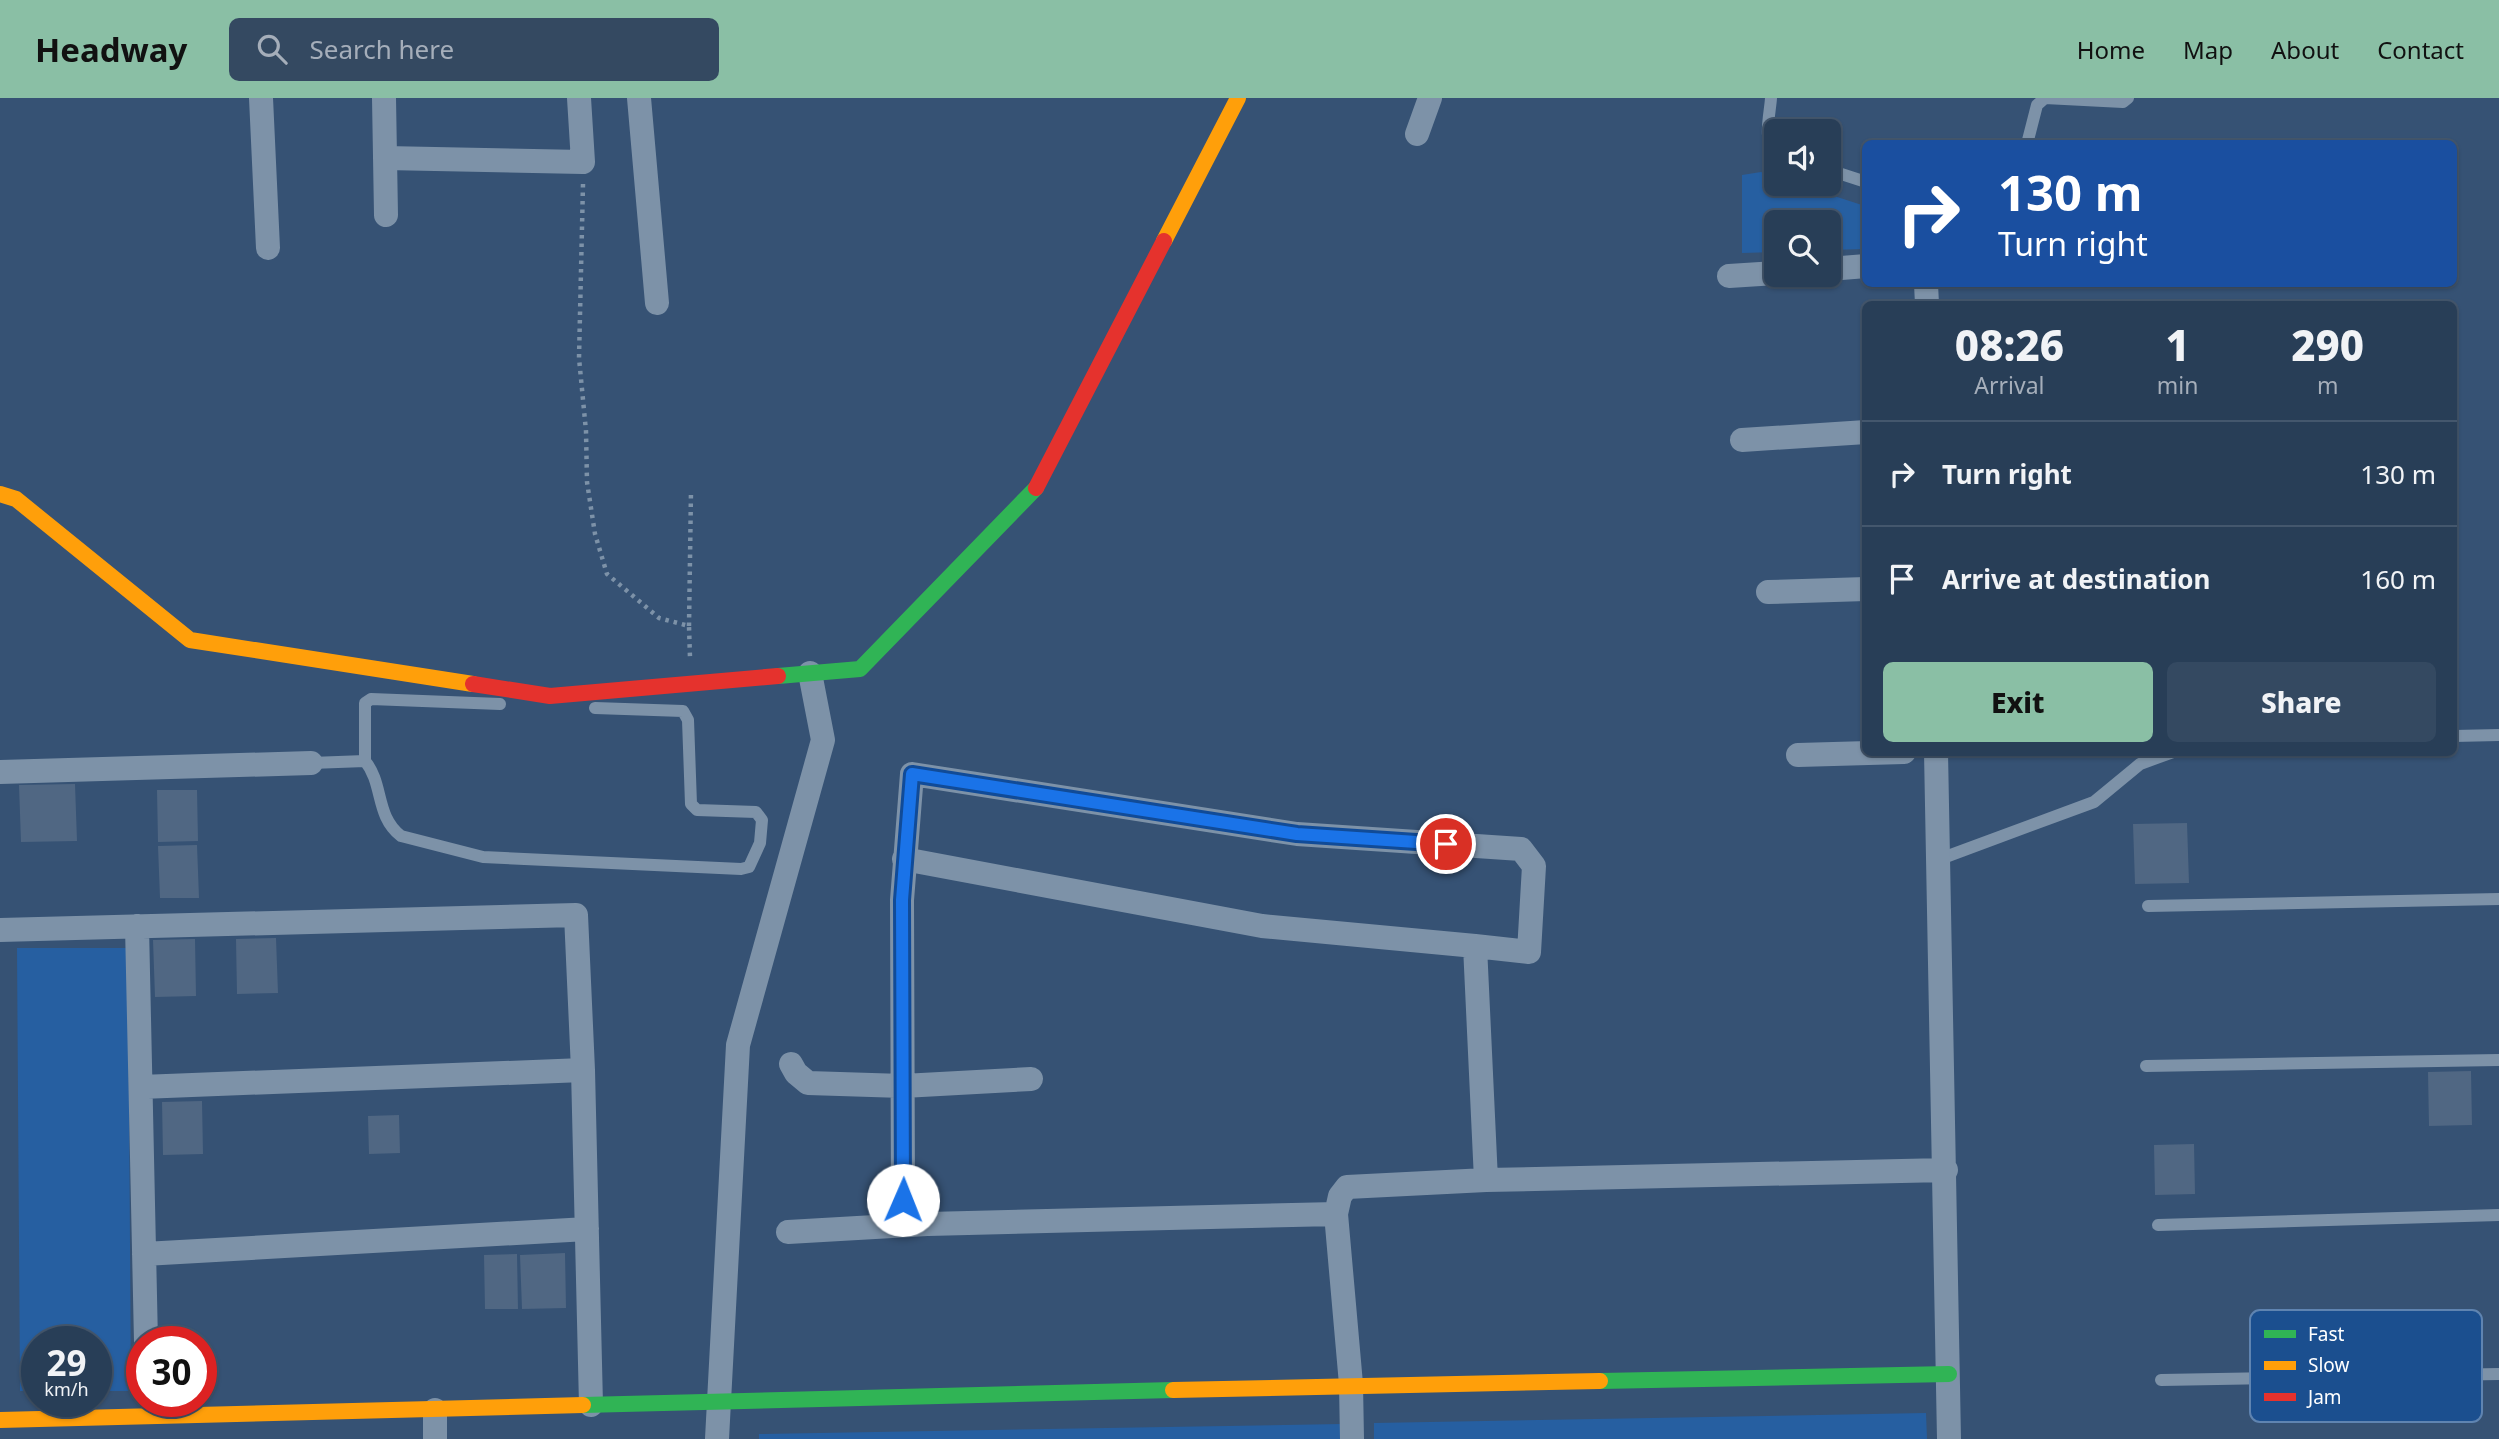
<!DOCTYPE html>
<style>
:root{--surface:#283e57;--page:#344961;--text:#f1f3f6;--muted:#a5aeba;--line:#44576d;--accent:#8abfa5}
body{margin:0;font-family:"Noto Sans",sans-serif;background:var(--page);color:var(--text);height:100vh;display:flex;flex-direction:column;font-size:26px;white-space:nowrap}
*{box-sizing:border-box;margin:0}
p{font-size:23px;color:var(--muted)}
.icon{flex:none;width:38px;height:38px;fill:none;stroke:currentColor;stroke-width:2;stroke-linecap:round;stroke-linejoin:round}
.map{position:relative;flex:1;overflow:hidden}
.side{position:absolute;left:1862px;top:203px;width:595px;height:455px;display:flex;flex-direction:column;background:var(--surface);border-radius:10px;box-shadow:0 2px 5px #0004,0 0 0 2px var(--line)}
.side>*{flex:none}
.banner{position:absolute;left:1862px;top:42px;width:595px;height:147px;border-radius:10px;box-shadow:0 2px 5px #0004,0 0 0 2px var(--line);background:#1a4fa0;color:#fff;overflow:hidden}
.fabs{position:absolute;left:1764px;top:21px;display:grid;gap:14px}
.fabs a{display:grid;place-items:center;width:77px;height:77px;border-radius:10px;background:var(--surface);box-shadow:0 2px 5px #0004,0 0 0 2px var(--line);font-size:35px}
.speed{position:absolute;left:21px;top:1228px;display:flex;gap:14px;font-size:35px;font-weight:700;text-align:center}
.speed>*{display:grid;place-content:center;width:91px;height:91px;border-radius:50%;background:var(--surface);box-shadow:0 2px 5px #0004,0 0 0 2px var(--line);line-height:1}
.speed small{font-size:18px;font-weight:400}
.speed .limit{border:10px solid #d22;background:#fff;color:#111}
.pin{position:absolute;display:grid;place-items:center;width:60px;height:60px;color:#fff;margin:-30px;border:4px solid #fff;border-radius:50%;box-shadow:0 2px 7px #0007}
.me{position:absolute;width:77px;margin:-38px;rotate:1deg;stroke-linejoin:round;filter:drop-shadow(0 0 5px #0008)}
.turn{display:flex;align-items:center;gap:24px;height:147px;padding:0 21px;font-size:32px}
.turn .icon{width:91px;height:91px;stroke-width:2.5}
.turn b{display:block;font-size:49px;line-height:60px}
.eta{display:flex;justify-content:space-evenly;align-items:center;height:119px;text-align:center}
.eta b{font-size:42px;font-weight:800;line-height:49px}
.primary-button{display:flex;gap:14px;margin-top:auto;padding:14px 21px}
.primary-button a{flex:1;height:80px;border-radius:10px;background:var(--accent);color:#111;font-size:28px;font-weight:800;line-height:80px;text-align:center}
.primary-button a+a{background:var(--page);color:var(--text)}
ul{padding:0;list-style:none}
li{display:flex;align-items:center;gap:21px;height:105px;padding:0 21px;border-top:2px solid var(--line)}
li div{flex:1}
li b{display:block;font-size:26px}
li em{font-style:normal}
header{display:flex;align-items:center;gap:42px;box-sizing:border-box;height:98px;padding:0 35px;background:var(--accent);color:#111}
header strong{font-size:33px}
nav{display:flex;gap:38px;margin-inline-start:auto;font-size:24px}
.search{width:490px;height:63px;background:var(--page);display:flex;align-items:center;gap:18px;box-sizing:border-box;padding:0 24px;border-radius:10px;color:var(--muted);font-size:26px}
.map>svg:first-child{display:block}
</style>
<header>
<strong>Headway</strong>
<div class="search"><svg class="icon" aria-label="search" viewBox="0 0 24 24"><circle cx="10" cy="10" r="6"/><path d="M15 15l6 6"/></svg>Search here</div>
<nav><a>Home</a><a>Map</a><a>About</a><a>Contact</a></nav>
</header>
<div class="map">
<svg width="2499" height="1341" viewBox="0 0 2499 1341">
<rect width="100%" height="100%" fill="#365274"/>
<path fill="#265fa1" d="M1761,74L1776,79V86H1797L1865,108V151L1829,152V124H1776V154L1742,155V77Z
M17,850H128L131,1293H96V1244H37V1293H20Z
M1926,1315L1927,1341H1374V1325Z
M1342,1326V1341H759V1336Z"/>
<path fill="#506783" d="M75,686L77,743L21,744L19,687Z
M157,692H197L198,743L158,744Z
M2187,725L2189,785L2135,786L2133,726Z
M197,747L199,800H160L158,748Z
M276,840L278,895L237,896L236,841Z
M195,841L196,898L155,899L153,842Z
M2471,973L2472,1027L2429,1028L2428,974Z
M202,1003L203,1056L163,1057L162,1004Z
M399,1017L400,1055L369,1056L368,1018Z
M2194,1046L2195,1096L2155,1097L2154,1047Z
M565,1155L566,1210L522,1211L520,1157Z
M517,1156L518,1211H485L484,1157Z"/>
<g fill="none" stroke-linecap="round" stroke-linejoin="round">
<path stroke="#7d92a8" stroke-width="4.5" stroke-dasharray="3.5 5" stroke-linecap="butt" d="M583,86L579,260L586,333L587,384L595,436L607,476L659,520L689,528L690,560
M689,528L691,393"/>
<path stroke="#7d92a8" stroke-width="12" d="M1771,0C1770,17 1762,44 1776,56
M2027,46L2037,7L2045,0L2123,4L2128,0
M1829,72L1866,84
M2454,638L2499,637
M365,663V605L371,601L500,606
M311,665L365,663C384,686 375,718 401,738L483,759L741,771L749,769L760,745L762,722L756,714L697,712L691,706L688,622L683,613L595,610
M1940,761L2094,704L2140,666L2173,654
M2148,808L2499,801
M2146,968L2499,962
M2158,1127L2499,1117
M2161,1282L2499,1276"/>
<path stroke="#7d92a8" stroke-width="24" d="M261,0L268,150
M384,0L386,117
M639,0L657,205
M1417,36L1430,0
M385,60L583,64L579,0
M1829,171L1866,168
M1729,178L1776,175
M1926,186L1927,206
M1742,342L1866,334
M1768,494L1866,491
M1936,654L1949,1341
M1798,657L1904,654
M0,674L311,665
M904,761L1262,828L1475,848
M137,828L146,1244
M0,832L576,817L583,972L591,1307
M791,966L796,975L808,985L903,988L1031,981
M141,989L583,972
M1336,1116L928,1126L907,1115L903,1102L902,802L912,676L1297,736L1521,751L1534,768L1529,854L1475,848L1486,1082
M788,1134L927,1126
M144,1156L587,1131
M435,1341V1312
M717,1341L738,947L823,642L810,575
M1352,1341L1351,1286L1336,1116L1340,1098L1347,1089L1486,1082L1946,1072"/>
<path stroke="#30b455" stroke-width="16" d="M778,578L860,571L1036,390
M1600,1283L1949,1276
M583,1307L1173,1292"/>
<path stroke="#ff9f0a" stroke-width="16" d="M1164,143L1238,0
M0,396L16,401L190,542L473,586
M1173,1292L1600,1283
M0,1322L583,1307"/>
<path stroke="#e5322d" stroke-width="16" d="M1036,390L1164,143
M473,586L550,598L778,578"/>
</g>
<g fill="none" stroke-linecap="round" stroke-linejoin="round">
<g stroke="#114b97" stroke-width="18">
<path id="route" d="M903,1102L902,802L912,676L1297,736L1446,746"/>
</g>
<use href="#route" stroke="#1a73e8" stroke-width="12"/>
</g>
<rect x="2250" y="1212" width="232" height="112" rx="10" fill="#1b4f8f" stroke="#5f84b1" stroke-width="2"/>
<rect x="2264" y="1232" width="32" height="8" fill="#30b455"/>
<rect x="2264" y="1263" width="32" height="9" fill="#ff9f0a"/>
<rect x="2264" y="1295" width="32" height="8" fill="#e5322d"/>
<g font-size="19" fill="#fff">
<text x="2308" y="1243">Fast</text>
<text x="2308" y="1274">Slow</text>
<text x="2308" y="1306">Jam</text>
</g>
</svg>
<div class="fabs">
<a><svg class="icon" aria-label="sound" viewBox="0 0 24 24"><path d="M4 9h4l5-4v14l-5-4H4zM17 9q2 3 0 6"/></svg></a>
<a><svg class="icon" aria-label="search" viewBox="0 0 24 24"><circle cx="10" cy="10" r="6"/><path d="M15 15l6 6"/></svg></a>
</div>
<div class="speed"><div>29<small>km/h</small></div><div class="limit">30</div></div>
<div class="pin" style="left:1446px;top:746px;background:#d93025"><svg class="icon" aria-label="arrive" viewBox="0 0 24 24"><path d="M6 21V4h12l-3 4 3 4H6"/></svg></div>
<svg class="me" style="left:903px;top:1102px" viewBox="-20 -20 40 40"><circle r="19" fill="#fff"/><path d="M0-13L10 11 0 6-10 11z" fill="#1a73e8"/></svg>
<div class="banner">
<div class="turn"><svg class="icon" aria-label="right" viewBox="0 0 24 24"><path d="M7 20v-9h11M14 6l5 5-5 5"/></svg><div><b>130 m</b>Turn right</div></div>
</div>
<section class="side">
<div class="eta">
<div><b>08:26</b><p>Arrival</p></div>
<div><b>1</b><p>min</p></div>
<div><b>290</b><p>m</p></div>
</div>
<ul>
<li><svg class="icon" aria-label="right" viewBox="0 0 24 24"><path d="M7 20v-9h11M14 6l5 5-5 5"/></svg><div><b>Turn right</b></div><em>130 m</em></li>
<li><svg class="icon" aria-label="arrive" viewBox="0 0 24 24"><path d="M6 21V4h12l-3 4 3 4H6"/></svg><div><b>Arrive at destination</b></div><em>160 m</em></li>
</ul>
<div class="primary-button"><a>Exit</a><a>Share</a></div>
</section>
</div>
